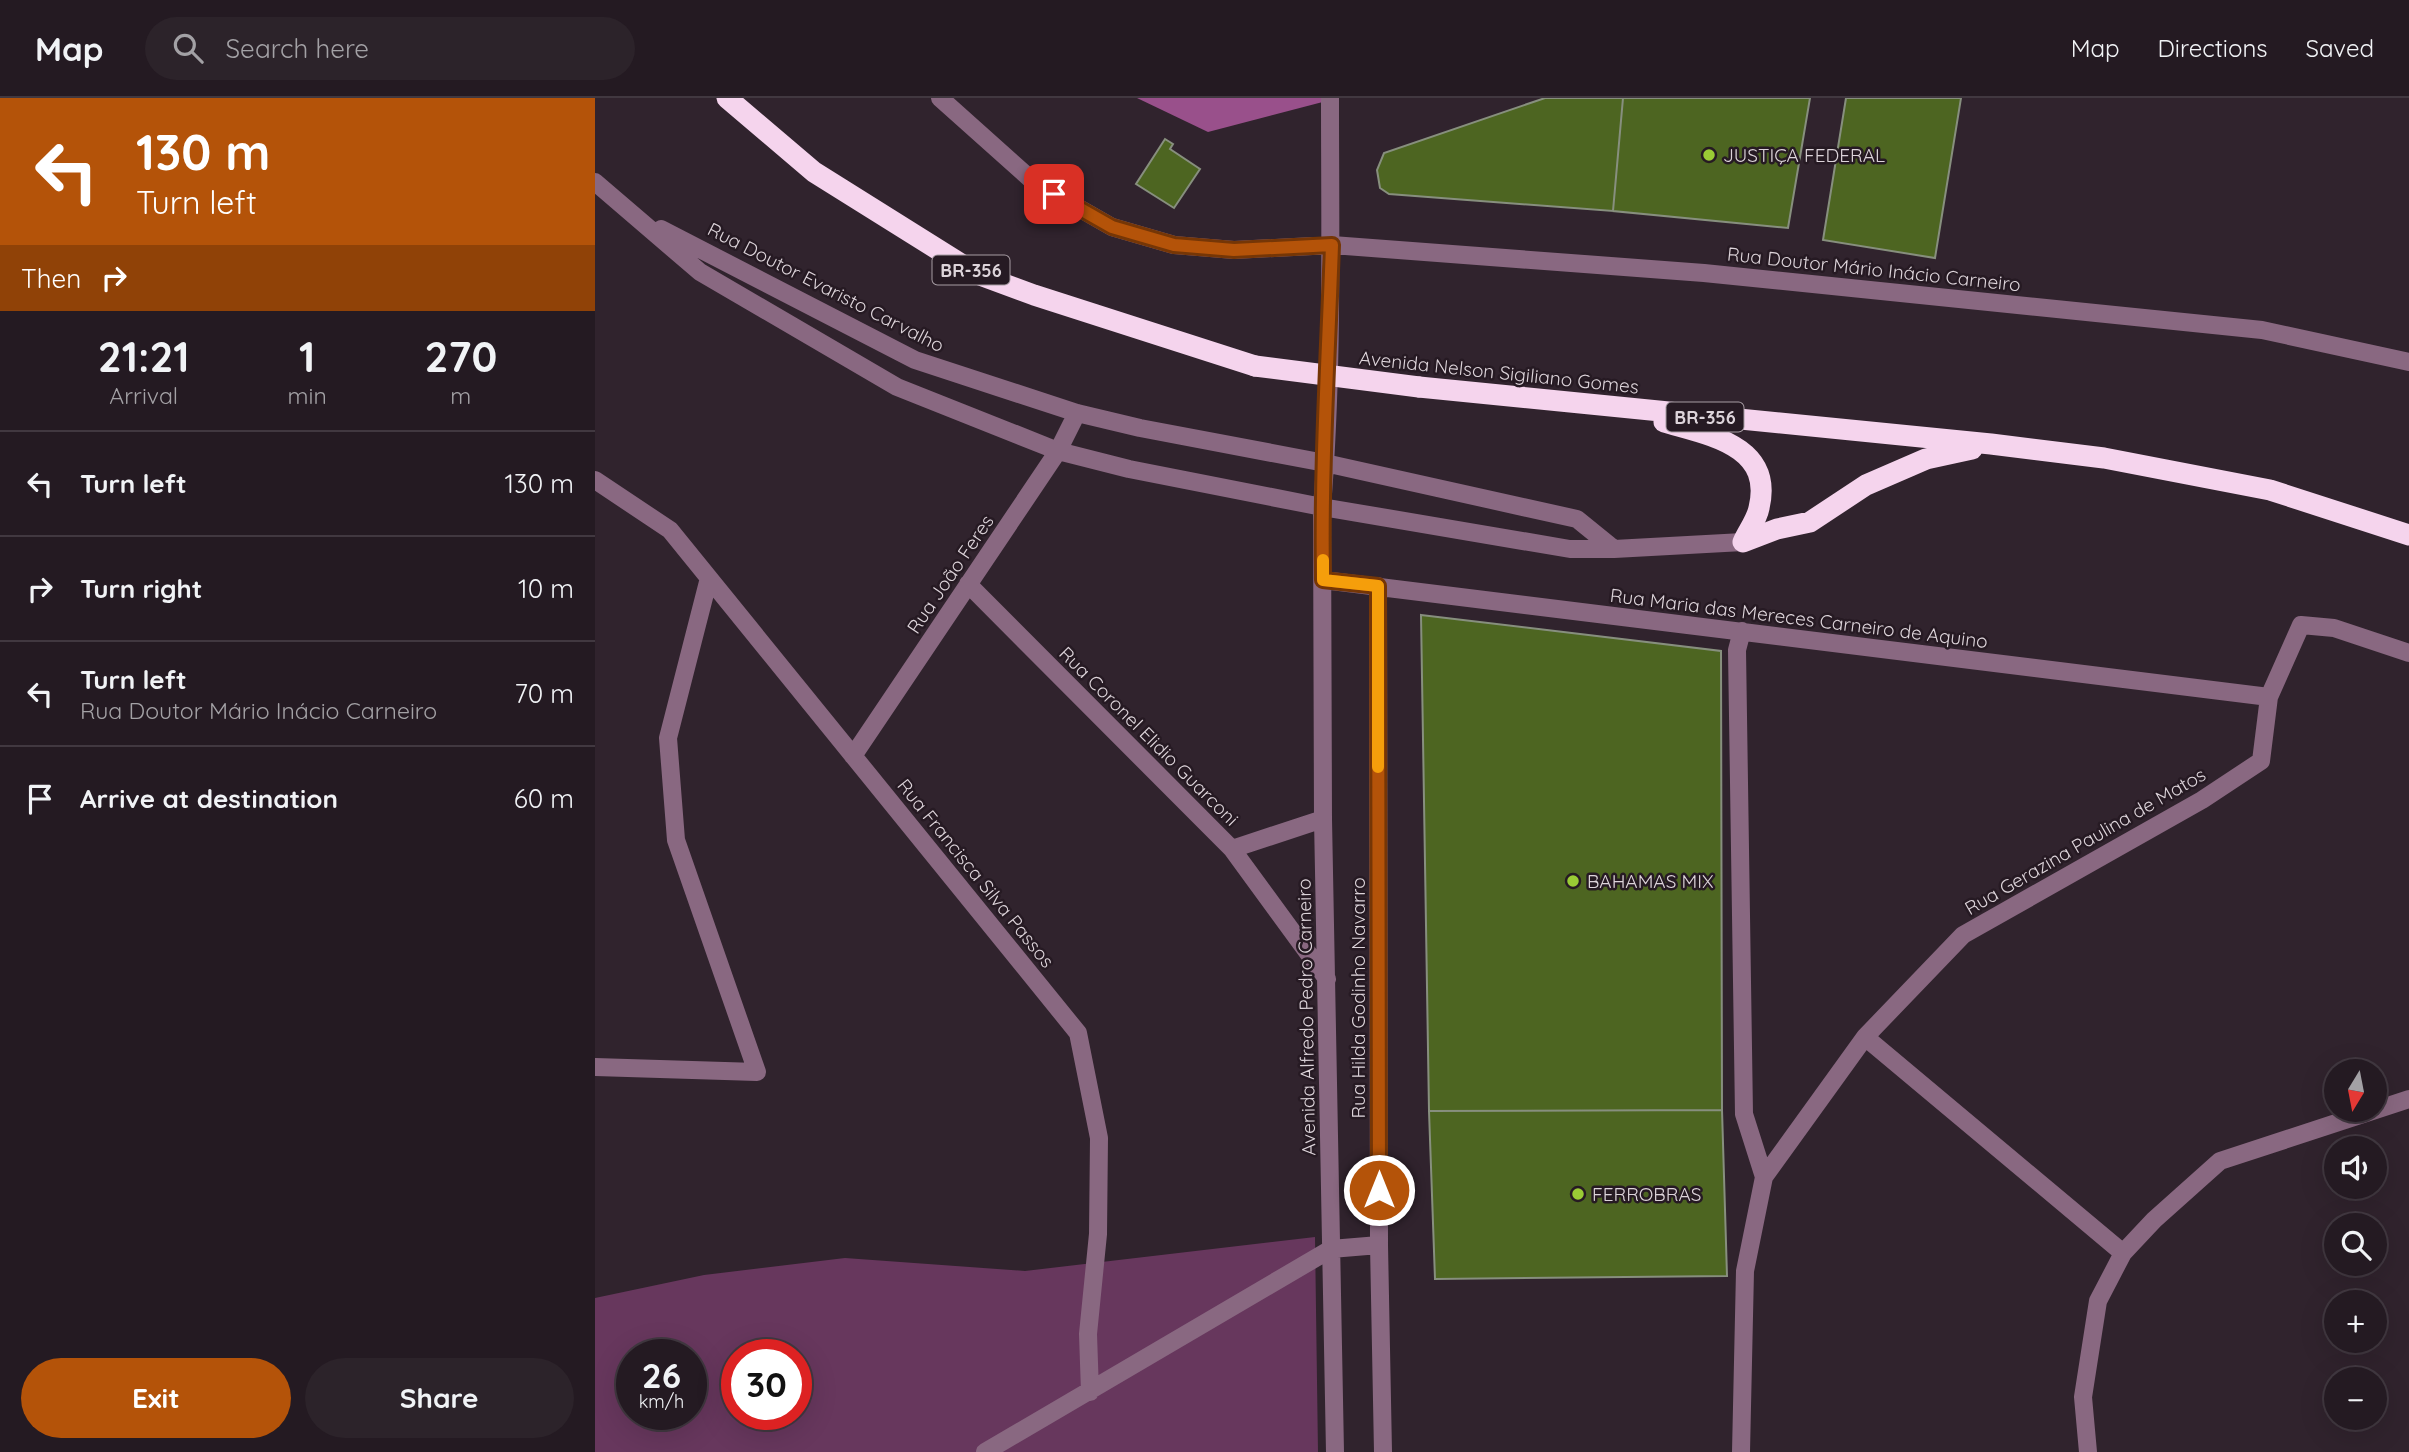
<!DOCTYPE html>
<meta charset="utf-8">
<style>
:root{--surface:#241a22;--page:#2c232a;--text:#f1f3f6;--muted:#a3a1a5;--line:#413840;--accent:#b45309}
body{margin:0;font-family:Quicksand,sans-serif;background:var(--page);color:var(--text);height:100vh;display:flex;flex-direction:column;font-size:26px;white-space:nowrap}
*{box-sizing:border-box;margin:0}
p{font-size:23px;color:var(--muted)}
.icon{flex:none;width:38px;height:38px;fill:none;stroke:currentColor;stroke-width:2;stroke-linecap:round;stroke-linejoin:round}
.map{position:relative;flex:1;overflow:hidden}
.sheet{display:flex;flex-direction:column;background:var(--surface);width:595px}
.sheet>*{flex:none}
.hud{background:#b45309;color:#fff;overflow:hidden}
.needle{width:46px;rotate:190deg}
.tools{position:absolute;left:1729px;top:961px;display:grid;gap:14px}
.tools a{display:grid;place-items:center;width:63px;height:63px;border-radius:50%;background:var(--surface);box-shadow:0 7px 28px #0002,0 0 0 2px var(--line);font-size:35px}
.speed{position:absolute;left:21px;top:1241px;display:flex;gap:14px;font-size:35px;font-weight:700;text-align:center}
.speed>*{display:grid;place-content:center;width:91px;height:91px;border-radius:50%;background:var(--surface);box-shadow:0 7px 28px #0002,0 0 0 2px var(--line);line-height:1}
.speed small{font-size:18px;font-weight:400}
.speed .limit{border:10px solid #d22;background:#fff;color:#111}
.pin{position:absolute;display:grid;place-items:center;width:60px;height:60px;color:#fff;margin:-30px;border-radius:14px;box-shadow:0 4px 10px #0006}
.me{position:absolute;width:77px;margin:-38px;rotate:0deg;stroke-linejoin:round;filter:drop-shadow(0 0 5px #0008)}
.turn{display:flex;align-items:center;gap:24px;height:147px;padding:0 21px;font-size:32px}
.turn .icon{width:91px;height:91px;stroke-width:2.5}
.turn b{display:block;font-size:49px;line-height:60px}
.then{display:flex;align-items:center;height:66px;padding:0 21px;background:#0003;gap:14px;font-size:26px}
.eta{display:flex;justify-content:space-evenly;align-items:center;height:119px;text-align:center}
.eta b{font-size:42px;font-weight:700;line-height:49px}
.cta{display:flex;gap:14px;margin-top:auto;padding:14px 21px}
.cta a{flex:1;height:80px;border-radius:42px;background:var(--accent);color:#fff;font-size:28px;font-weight:700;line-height:80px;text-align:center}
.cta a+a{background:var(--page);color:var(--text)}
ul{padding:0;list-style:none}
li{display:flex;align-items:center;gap:21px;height:105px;padding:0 21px;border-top:2px solid var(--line)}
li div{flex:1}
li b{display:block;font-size:26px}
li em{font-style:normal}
header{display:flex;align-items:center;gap:42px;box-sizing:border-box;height:98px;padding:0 35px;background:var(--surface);border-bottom:2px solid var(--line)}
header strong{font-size:33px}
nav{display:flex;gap:38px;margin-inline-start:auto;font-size:24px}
.search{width:490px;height:63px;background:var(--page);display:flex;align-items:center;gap:18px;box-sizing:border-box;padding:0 24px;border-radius:38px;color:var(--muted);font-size:26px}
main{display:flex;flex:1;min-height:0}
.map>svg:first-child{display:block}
</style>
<header>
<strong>Map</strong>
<div class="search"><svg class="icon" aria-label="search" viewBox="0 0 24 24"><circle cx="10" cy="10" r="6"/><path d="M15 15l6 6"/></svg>Search here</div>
<nav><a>Map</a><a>Directions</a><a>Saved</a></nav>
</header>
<main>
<section class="sheet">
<div class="hud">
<div class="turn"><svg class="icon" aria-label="left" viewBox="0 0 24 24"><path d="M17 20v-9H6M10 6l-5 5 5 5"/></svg><div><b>130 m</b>Turn left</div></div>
<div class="then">Then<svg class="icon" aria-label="right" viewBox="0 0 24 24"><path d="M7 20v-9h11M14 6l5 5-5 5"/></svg></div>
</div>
<div class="eta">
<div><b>21:21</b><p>Arrival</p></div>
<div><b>1</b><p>min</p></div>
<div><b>270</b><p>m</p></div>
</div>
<ul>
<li><svg class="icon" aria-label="left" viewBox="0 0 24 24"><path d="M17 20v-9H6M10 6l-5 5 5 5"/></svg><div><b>Turn left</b></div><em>130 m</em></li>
<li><svg class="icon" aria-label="right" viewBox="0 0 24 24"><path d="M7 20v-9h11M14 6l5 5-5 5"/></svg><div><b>Turn right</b></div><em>10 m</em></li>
<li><svg class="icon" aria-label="left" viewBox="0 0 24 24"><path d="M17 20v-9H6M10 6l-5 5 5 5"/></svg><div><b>Turn left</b><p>Rua Doutor Mário Inácio Carneiro</p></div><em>70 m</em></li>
<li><svg class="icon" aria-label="arrive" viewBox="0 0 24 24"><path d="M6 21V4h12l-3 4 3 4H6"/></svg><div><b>Arrive at destination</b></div><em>60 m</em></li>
</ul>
<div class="cta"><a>Exit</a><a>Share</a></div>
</section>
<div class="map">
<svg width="1814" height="1354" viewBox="0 0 1814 1354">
<rect width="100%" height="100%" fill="#30232d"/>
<path fill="#67375d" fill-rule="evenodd" d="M720,1139L723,1354H0V1200L109,1177L250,1160L430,1173ZM37,1256H96V1316H37ZM142,1256H201V1316H142Z"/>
<path fill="#99508b" d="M542,0H743L613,34Z"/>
<path fill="#4d6521" stroke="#878f7e" stroke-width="2" d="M950,0H1028L1018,113L794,96L785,90L782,72L789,55Z
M1028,0H1215L1193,130L1018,113Z
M1251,0H1366L1340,160L1228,142Z
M570,41L578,46L575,51L605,71L579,110L541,86Z
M826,517L1126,553L1127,1012L834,1013Z
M1127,1012L1132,1178L840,1181L834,1013Z"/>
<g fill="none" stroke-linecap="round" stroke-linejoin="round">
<path stroke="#896881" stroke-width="18" d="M345,0L440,85L517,129L579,147L639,152L737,147L1109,175L1667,232L1814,264
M735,0C735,136 738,273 727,409L728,721L740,1354
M0,84L105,174L302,289L463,353L534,371L727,409L975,451H1019L1148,444
M66,131L320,262L482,315L545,330L730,365L982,421L1019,451
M0,382L75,432L483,935L504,1040L503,1136L493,1236L495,1294
M728,482L1674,599
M373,486L637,751L732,881
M783,488L784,1147L788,1354
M258,658L463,353L482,315
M637,751L728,721
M1270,939L1528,1155
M0,969L162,974L81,742L73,640L114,480
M1169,1079L1270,939L1368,837L1607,702L1666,663L1674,599L1706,527L1739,530L1814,555
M390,1354L736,1151L784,1147
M1146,1354L1150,1173L1169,1079L1149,1016L1142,552L1147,533
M1493,1354L1488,1299L1503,1203L1528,1155L1559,1122L1625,1063L1814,1001"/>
<path stroke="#f5d4ed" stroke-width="21" d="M132,0L219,74L382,176L439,197L660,268
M824,289L1396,346L1509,360L1675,392L1814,437
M1069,324C1113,337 1179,347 1164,410C1162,421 1153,433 1148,444
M1148,444L1182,431L1215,424L1271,387L1331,361L1377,351"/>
<path stroke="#f5d4ed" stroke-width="21" d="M660,268L824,289"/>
</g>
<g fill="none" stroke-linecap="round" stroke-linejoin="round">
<g stroke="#753606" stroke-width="18">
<path id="route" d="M459,96L517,129L579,147L639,152L737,147C733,259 726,371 728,482L783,488L784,1092"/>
</g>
<use href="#route" stroke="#b45309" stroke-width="12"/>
<path stroke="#f59e0b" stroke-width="12" d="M728,462V482L783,488V669"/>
</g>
<g fill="#9acb35" stroke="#261a23" stroke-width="2.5">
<circle cx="1114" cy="57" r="7"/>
<circle cx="978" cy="783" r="7"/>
<circle cx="983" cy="1096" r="7"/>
</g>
<g text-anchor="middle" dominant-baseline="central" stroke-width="5" stroke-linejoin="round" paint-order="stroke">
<g fill="#261a23" stroke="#a69ca3" stroke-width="2">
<rect x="337.5" y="157.5" width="77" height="29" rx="5"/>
<rect x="1071.5" y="304.5" width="77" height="29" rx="5"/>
</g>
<g font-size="18" font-weight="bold" fill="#ddd4da">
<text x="376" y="172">BR-356</text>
<text x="1110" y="319">BR-356</text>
</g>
<g font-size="19" fill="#ddd4da" stroke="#261a23" text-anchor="start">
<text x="1128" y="57">JUSTIÇA FEDERAL</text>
<text x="992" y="783">BAHAMAS MIX</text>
<text x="997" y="1096">FERROBRAS</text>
</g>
<g font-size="19" fill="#ddd4da" stroke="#261a23">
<text transform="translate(1279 171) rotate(6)">Rua Doutor Mário Inácio Carneiro</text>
<text transform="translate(231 189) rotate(27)">Rua Doutor Evaristo Carvalho</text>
<text transform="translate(904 274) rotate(6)">Avenida Nelson Sigiliano Gomes</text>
<text transform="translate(355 476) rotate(-56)">Rua João Feres</text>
<text transform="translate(1204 520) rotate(7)">Rua Maria das Mereces Carneiro de Aquino</text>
<text transform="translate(554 638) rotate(45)">Rua Coronel Elidio Guarconi</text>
<text transform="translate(1490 743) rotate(-30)">Rua Gerazina Paulina de Matos</text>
<text transform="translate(381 775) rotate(51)">Rua Francisca Silva Passos</text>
<text transform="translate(763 900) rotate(-90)">Rua Hilda Godinho Navarro</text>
<text transform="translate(711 919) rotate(-91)">Avenida Alfredo Pedro Carneiro</text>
</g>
</g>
</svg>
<div class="tools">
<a><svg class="needle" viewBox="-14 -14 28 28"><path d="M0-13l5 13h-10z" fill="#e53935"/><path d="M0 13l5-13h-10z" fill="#a3a1a5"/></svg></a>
<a><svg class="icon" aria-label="sound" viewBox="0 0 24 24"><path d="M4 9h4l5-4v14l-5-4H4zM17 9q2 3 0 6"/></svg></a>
<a><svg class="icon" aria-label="search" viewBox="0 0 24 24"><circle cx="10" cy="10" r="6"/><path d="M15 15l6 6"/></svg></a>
<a>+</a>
<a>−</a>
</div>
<div class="speed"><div>26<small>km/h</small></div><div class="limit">30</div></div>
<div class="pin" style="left:459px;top:96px;background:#d93025"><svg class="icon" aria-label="arrive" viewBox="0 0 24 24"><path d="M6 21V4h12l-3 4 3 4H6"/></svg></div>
<svg class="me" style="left:784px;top:1092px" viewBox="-20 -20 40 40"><circle r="17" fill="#b45309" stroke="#fff" stroke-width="3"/><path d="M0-11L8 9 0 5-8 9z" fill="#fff"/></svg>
</div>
</main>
